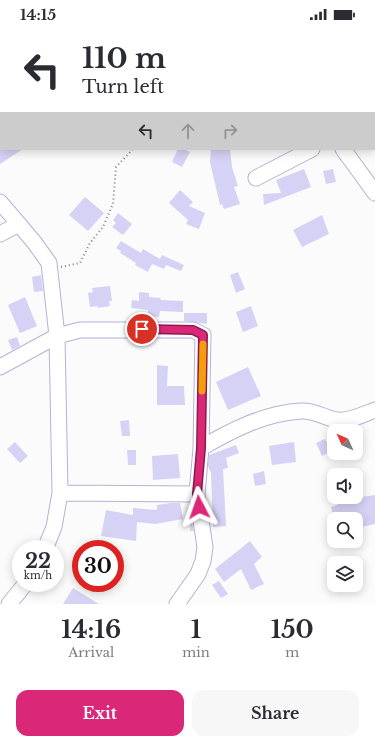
<!DOCTYPE html>
<style>
:root{--surface:#fff;--page:#f7f7f7;--text:#2b2b33;--muted:#7c7c81;--accent:#db2777}
body{margin:0;font-family:"Libre Baskerville",serif;background:var(--page);color:var(--text);height:100vh;display:flex;flex-direction:column;font-size:15px;white-space:nowrap}
*{box-sizing:border-box;margin:0}
p{font-size:13px;color:var(--muted)}
.icon{flex:none;width:22px;height:22px;fill:none;stroke:currentColor;stroke-width:2;stroke-linecap:round;stroke-linejoin:round}
.map{position:relative;height:576px;overflow:hidden}
.side{display:flex;flex-direction:column;background:var(--surface);flex:1}
.side>*{flex:none}
.hud{position:absolute;left:0px;top:0px;width:375px;height:122px;box-shadow:0 2px 10px #0003;background:#fff;color:var(--text);overflow:hidden}
.needle{width:26px;rotate:315deg}
.buttons{position:absolute;left:327px;top:396px;display:grid;gap:8px}
.buttons a{display:grid;place-items:center;width:36px;height:36px;border-radius:8px;background:var(--surface);box-shadow:0 2px 10px #0003;font-size:20px}
.speed{position:absolute;left:12px;top:512px;display:flex;gap:8px;font-size:20px;font-weight:700;text-align:center}
.speed>*{display:grid;place-content:center;width:52px;height:52px;border-radius:50%;background:var(--surface);box-shadow:0 2px 10px #0003;line-height:1}
.speed small{font-size:10px;font-weight:400}
.speed .limit{border:6px solid #d22;background:#fff;color:#111}
.pin{position:absolute;display:grid;place-items:center;width:34px;height:34px;color:#fff;margin:-17px;border:2px solid #fff;border-radius:50%;box-shadow:0 1px 4px #0007}
.me{position:absolute;width:44px;margin:-22px;rotate:356deg;stroke-linejoin:round;filter:drop-shadow(0 0 3px #0008)}
.turn{display:flex;align-items:center;gap:14px;height:84px;padding:0 16px;font-size:18px}
.turn .icon{width:52px;height:52px;stroke-width:2.5}
.turn b{display:block;font-size:28px;line-height:34px}
.lanes{display:flex;align-items:center;height:38px;padding:0 16px;background:#0003;justify-content:center;gap:20px;direction:ltr}
.lanes .off{opacity:.35}
.eta{display:flex;justify-content:space-evenly;align-items:center;height:68px;text-align:center}
.eta b{font-size:24px;font-weight:700;line-height:28px}
.cta{display:flex;gap:8px;margin-top:auto;padding:8px 16px}
.cta a{flex:1;height:46px;border-radius:12px;background:var(--accent);color:#fff;font-size:16px;font-weight:700;line-height:46px;text-align:center}
.cta a+a{background:var(--page);color:var(--text)}
.status{display:flex;justify-content:space-between;align-items:center;height:28px;padding:0 20px;background:var(--surface);direction:ltr}
.status svg{height:11px;fill:currentColor}
.map>svg:first-child{display:block}
</style>
<div class="status"><b>14:15</b><svg viewBox="0 0 49 12"><path d="M0 12V9h3v3zM5 12V6h3v6zM10 12V3h3v9zM15 12V0h3v12zM26 1h20v11H26zM47 4h2v5h-2z"/></svg></div>
<div class="map">
<svg width="375" height="576" viewBox="0 0 375 576">
<rect width="100%" height="100%" fill="#fbfbfb"/>
<path fill="#d5d2f5" d="M0,121H23L0,136Z
M178,121H184L190,124L182,139L172,134Z
M211,121H230L232,139L238,158L234,159L240,176L224,181L222,176L220,177L210,134Z
M304,141L311,159L264,177L263,166L281,165L276,152Z
M333,141L336,154L326,156L323,143Z
M180,162L193,174L189,178L205,185L199,201L186,196L188,192L169,175Z
M85,169L104,185L88,203L69,187Z
M118,185L132,196L123,207L112,199L116,195L113,192Z
M322,187L329,206L302,219L293,202Z
M121,213L141,225L143,221L160,231L162,227L184,237L181,243L166,237L164,241L152,236L148,244L135,237L136,235L120,225L121,223L116,220Z
M238,244L245,261L236,265L230,247Z
M41,247L43,263L34,264L32,249Z
M110,258L112,273H109L110,278L98,280L97,278L90,279L88,265L93,264L92,260Z
M139,264L149,265V269L161,270L160,272L183,273V284L160,283L159,289L148,288V282L131,280L132,272L139,273Z
M25,269L37,298L20,305L8,277Z
M251,278L258,298L243,304L236,284Z
M184,285H207V296L184,293Z
M17,309L20,318L12,322L8,312Z
M157,337L168,338L167,358H184L185,377H157Z
M248,339L261,368L228,382L216,354Z
M129,392L130,408H122L120,393Z
M325,411L331,423L322,428L316,415Z
M15,414L28,428L20,435L7,421Z
M294,414L296,434L272,437L269,418Z
M236,417L239,425L226,430L228,440L223,441L226,498L213,499L211,445L208,438L209,427Z
M127,422H136V437H128Z
M178,426L180,450L153,452L152,428Z
M264,443L266,456L255,458L253,446Z
M375,467V496L361,499L360,489L351,491H334L331,479L338,477L337,469H361Z
M171,475H180L183,491L155,496L137,494L136,513L101,508L106,482L133,487V480L157,482V477Z
M191,488L194,503H190Z
M250,513L262,529L254,536L264,556L251,562L241,541L224,554L215,541Z
M219,553L228,566L221,570L212,557Z
M73,560L99,576H63Z"/>
<g fill="none" stroke-linecap="round" stroke-linejoin="round">
<g stroke="#b5b2d4" stroke-width="17">
<path id="minor" d="M170,0L171,1
M374,6L375,5
M374,89H375
M343,121L375,165
M256,150L312,121
M0,174L34,214L49,235L57,308L60,465L54,499L45,521
M0,206L19,196
M0,339L57,308L80,302H193L203,307L201,420L197,466L205,519L203,533L198,546L177,576
M201,420C232,402 265,385 301,383C315,382 324,390 337,392C348,394 364,386 375,382
M60,465L197,466
M9,576L26,555"/>
</g>
<path stroke="#7f7f85" stroke-width="2" stroke-dasharray="1 3" stroke-linecap="butt" d="M61,239L80,235L90,215L103,199L113,176L116,139L133,121"/>
<use href="#minor" stroke="#fff" stroke-width="15"/>
</g>
<g fill="none" stroke-linecap="round" stroke-linejoin="round">
<g stroke="#8e194d" stroke-width="10">
<path id="route" d="M142,301L193,302L203,307L201,420L197,466L199,479"/>
</g>
<use href="#route" stroke="#db2777" stroke-width="7"/>
<path stroke="#f59e0b" stroke-width="7" d="M202,363L203,316"/>
</g>
</svg>
<div class="buttons">
<a><svg class="needle" viewBox="-14 -14 28 28"><path d="M0-13l5 13h-10z" fill="#e53935"/><path d="M0 13l5-13h-10z" fill="#7c7c81"/></svg></a>
<a><svg class="icon" aria-label="sound" viewBox="0 0 24 24"><path d="M4 9h4l5-4v14l-5-4H4zM17 9q2 3 0 6"/></svg></a>
<a><svg class="icon" aria-label="search" viewBox="0 0 24 24"><circle cx="10" cy="10" r="6"/><path d="M15 15l6 6"/></svg></a>
<a><svg class="icon" aria-label="layers" viewBox="0 0 24 24"><path d="M12 4l9 5-9 5-9-5zM3 14l9 5 9-5"/></svg></a>
</div>
<div class="speed"><div>22<small>km/h</small></div><div class="limit">30</div></div>
<div class="pin" style="left:142px;top:301px;background:#d93025"><svg class="icon" aria-label="arrive" viewBox="0 0 24 24"><path d="M6 21V4h12l-3 4 3 4H6"/></svg></div>
<svg class="me" style="left:199px;top:479px" viewBox="-20 -20 40 40"><path d="M0-17L14 15 0 8-14 15z" fill="#db2777" stroke="#fff" stroke-width="4"/></svg>
<div class="hud">
<div class="turn"><svg class="icon" aria-label="left" viewBox="0 0 24 24"><path d="M17 20v-9H6M10 6l-5 5 5 5"/></svg><div><b>110 m</b>Turn left</div></div>
<div class="lanes"><svg class="icon" aria-label="left" viewBox="0 0 24 24"><path d="M17 20v-9H6M10 6l-5 5 5 5"/></svg><svg class="icon off" aria-label="ahead" viewBox="0 0 24 24"><path d="M12 20V5M6 11l6-6 6 6"/></svg><svg class="icon off" aria-label="right" viewBox="0 0 24 24"><path d="M7 20v-9h11M14 6l5 5-5 5"/></svg></div>
</div>
</div>
<section class="side">
<div class="eta">
<div><b>14:16</b><p>Arrival</p></div>
<div><b>1</b><p>min</p></div>
<div><b>150</b><p>m</p></div>
</div>
<div class="cta"><a>Exit</a><a>Share</a></div>
</section>
